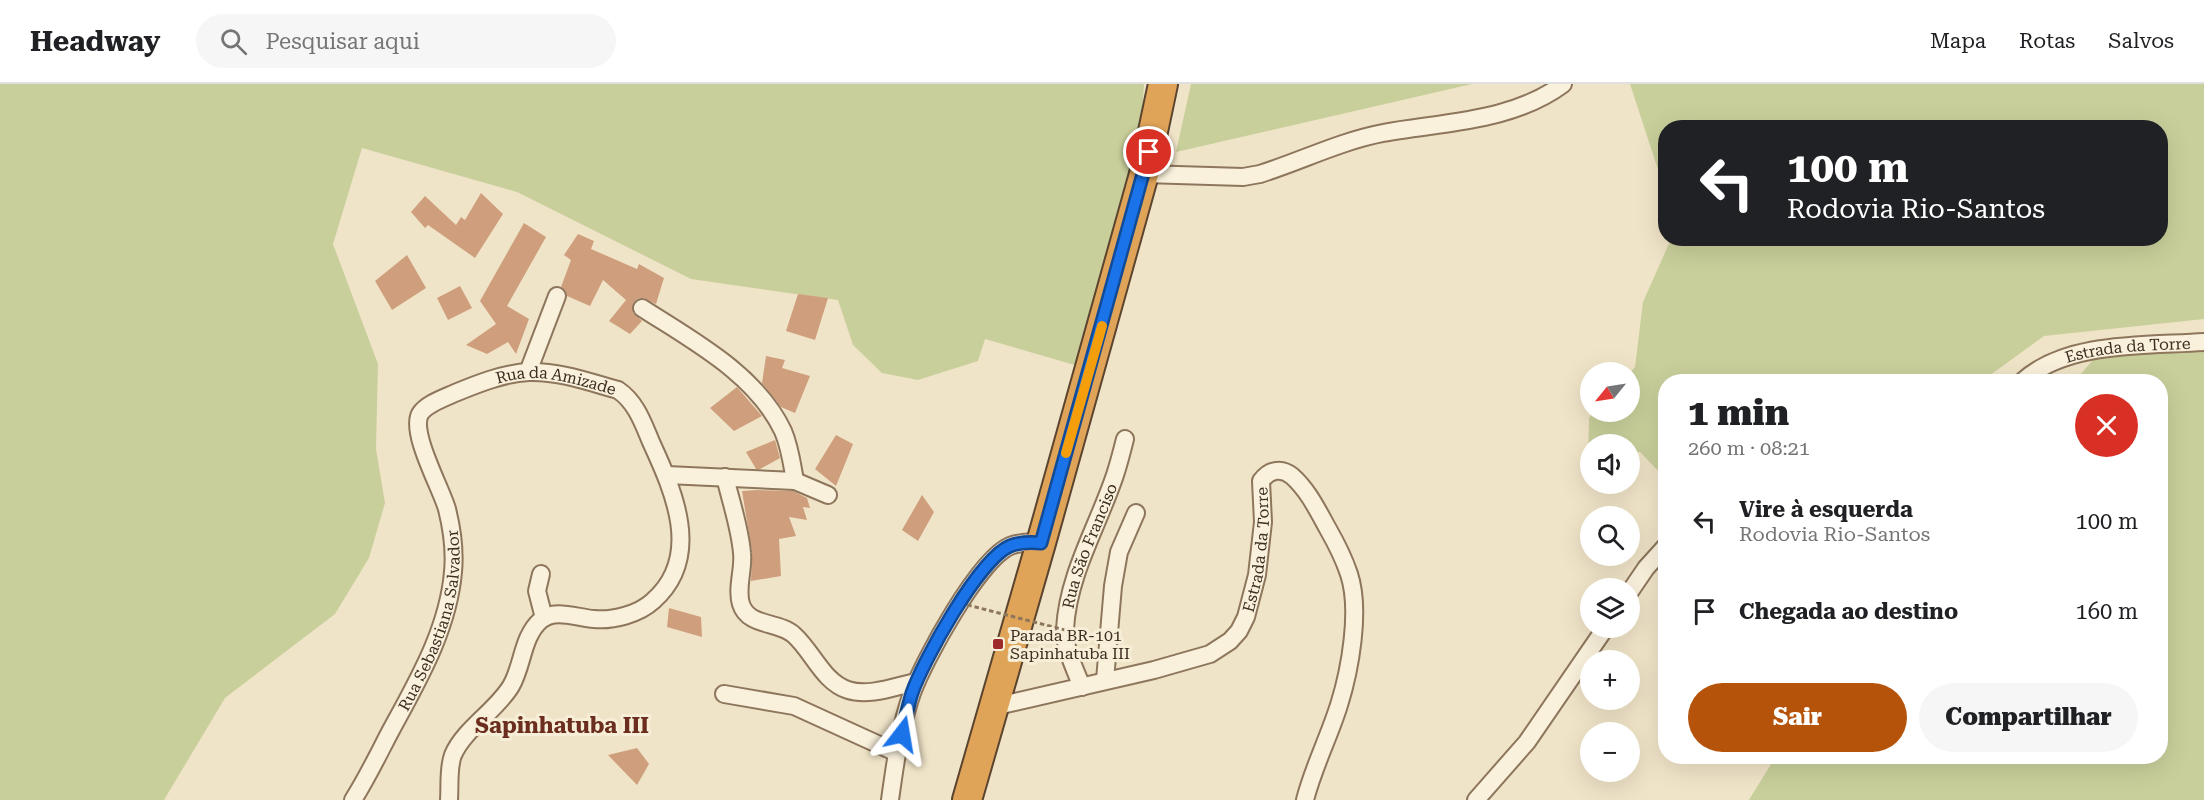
<!DOCTYPE html>
<html lang="pt">
<meta charset="utf-8">
<style>
:root{--surface:#fff;--page:#f6f6f6;--text:#202124;--muted:#757577;--line:#e0e0e0;--accent:#b45309}
body{margin:0;font-family:"Roboto Serif",serif;background:var(--page);color:var(--text);height:100vh;display:flex;flex-direction:column;font-size:22px;white-space:nowrap}
*{box-sizing:border-box;margin:0}
p{font-size:20px;color:var(--muted)}
.icon{flex:none;width:33px;height:33px;fill:none;stroke:currentColor;stroke-width:2;stroke-linecap:round;stroke-linejoin:round}
.map{position:relative;flex:1;overflow:hidden}
.panel{position:absolute;left:1658px;top:290px;width:510px;height:390px;display:flex;flex-direction:column;background:var(--surface);border-radius:24px;box-shadow:0 6px 24px #0002}
.panel>*{flex:none}
.top-card{position:absolute;left:1658px;top:36px;width:510px;height:126px;border-radius:24px;box-shadow:0 6px 24px #0002;background:#202124;color:#fff;overflow:hidden}
.needle{width:39px;rotate:240deg}
.buttons{position:absolute;left:1580px;top:278px;display:grid;gap:12px}
.buttons a{display:grid;place-items:center;width:60px;height:60px;border-radius:50%;background:var(--surface);box-shadow:0 6px 24px #0002;font-size:30px}
.pin{position:absolute;display:grid;place-items:center;width:51px;height:51px;color:#fff;margin:-26px;border:3px solid #fff;border-radius:50%;box-shadow:0 2px 6px #0007}
.me{position:absolute;width:66px;margin:-33px;rotate:14deg;stroke-linejoin:round;filter:drop-shadow(0 0 4px #0008)}
.turn{display:flex;align-items:center;gap:21px;height:126px;padding:0 30px;font-size:27px}
.turn .icon{width:78px;height:78px;stroke-width:2.5}
.turn b{display:block;font-size:42px;line-height:51px}
.round{display:grid;place-items:center;flex:none;width:63px;height:63px;border-radius:32px;background:var(--page)}
.overview{display:flex;align-items:center;justify-content:space-between;height:102px;padding:0 30px}
h1{font-size:36px;font-weight:800;line-height:45px}
.primary-button{display:flex;gap:12px;margin-top:auto;padding:12px 30px}
.primary-button a{flex:1;height:69px;border-radius:36px;background:var(--accent);color:#fff;font-size:24px;font-weight:800;line-height:69px;text-align:center}
.primary-button a+a{background:var(--page);color:var(--text)}
ul{padding:0;list-style:none}
li{display:flex;align-items:center;gap:18px;height:90px;padding:0 30px}
li div{flex:1}
li b{display:block;font-size:22px}
li em{font-style:normal}
header{display:flex;align-items:center;gap:36px;box-sizing:border-box;height:84px;padding:0 30px;background:var(--surface);border-bottom:2px solid var(--line)}
header strong{font-size:28px}
nav{display:flex;gap:33px;margin-inline-start:auto;font-size:21px}
.search{width:420px;height:54px;background:var(--page);display:flex;align-items:center;gap:15px;box-sizing:border-box;padding:0 21px;border-radius:33px;color:var(--muted);font-size:22px}
.map>svg:first-child{display:block}
</style>
<header>
<strong>Headway</strong>
<div class="search"><svg class="icon" aria-label="search" viewBox="0 0 24 24"><circle cx="10" cy="10" r="6"/><path d="M15 15l6 6"/></svg>Pesquisar aqui</div>
<nav><a>Mapa</a><a>Rotas</a><a>Salvos</a></nav>
</header>
<div class="map">
<svg width="2204" height="716" viewBox="0 0 2204 716">
<rect width="100%" height="100%" fill="#f0e4c8"/>
<path fill="#c9cf9b" d="M0,0H1144L1142,33L1100,209L1078,282L985,255L978,277L918,296L882,289L853,261L838,216L691,195L517,108L362,64L333,160L378,280L376,365L385,419L369,474L335,530L225,614L164,716H0Z
M1191,0H1472L1176,68Z
M1630,0H2204V235L2044,252L1982,297H1665V394L1640,368L1629,370V360H1590V379L1588,380L1589,334L1595,327H1629V290L1635,283L1643,218L1671,155L2160,154V44H1665V107Z
M2204,260V716H1749L1776,672H2160V297H2075L2103,264Z"/>
<path fill="#cf9f7d" d="M481,109L503,130L475,174L428,141L425,144L411,128L425,112L456,141L461,133L465,136Z
M524,139L546,153L507,222L529,235L516,270L508,258L487,270L466,261L496,240L480,217Z
M578,150L594,157L591,165L637,185L639,180L664,194L656,220L643,214L637,215L633,219V229L642,237L630,250L609,237L626,216L603,196L590,222L567,212L565,206L561,203L571,176L564,171Z
M407,171L426,204L392,226L375,197Z
M460,202L472,224L448,236L437,214Z
M798,210L828,214L815,256L786,247Z
M766,272L785,276L782,284L810,292L795,329L781,323L762,299Z
M737,303L762,332L734,347L710,324Z
M836,351L853,360L836,402L815,385Z
M775,356L780,374L760,385H756L746,368Z
M756,406L793,407L807,414L810,424L803,423L807,436L789,433L796,452L779,455L781,492L751,497L752,468L742,407Z
M922,411L934,428L918,457L902,446Z
M669,524L701,533L702,553L667,543Z
M637,664L649,680L637,701L608,671Z"/>
<g fill="none" stroke-linecap="round" stroke-linejoin="round">
<g stroke="#8d765c" stroke-width="20">
<g id="street">
<path d="M1144,90L1243,93L1260,90C1301,77 1341,57 1383,49C1443,38 1512,38 1563,0"/>
<path d="M642,224C693,257 756,290 783,347C790,363 792,380 795,397"/>
<path d="M528,288L557,212"/>
<path id="s1" d="M2023,297C2067,257 2147,262 2204,258"/>
<path d="M667,391L795,397L828,411"/>
<path d="M725,393C731,418 740,444 742,469C744,485 736,504 741,520C748,543 779,537 794,551C813,568 823,598 848,606C869,613 896,602 916,598"/>
<path d="M541,490L537,507L544,534"/>
<path d="M1629,509L1646,484L1665,463"/>
<path d="M1105,596L1113,502L1119,468L1136,429"/>
<path id="s2" d="M1082,603C1075,585 1064,564 1065,545C1068,490 1098,442 1115,391C1119,379 1122,367 1125,355"/>
<path d="M724,610L794,622L897,669"/>
<path id="s3" d="M993,623L1154,586L1210,570L1230,557L1239,547L1246,533L1257,491L1263,438L1261,397C1269,386 1281,383 1292,392C1308,406 1318,427 1328,445C1336,459 1344,475 1349,490C1361,526 1350,586 1339,621C1329,653 1313,684 1305,716"/>
<path id="s4" d="M353,716C367,694 378,671 390,648C417,598 448,546 453,488C455,467 452,445 447,425C441,404 410,349 420,330C426,320 444,314 455,309C477,300 504,289 529,288C559,287 589,298 618,306C636,318 643,339 651,358C674,408 703,473 653,517C639,530 613,537 594,535C577,534 555,524 541,536C522,552 523,582 511,602C496,627 464,645 453,671C448,684 450,702 449,716"/>
<path d="M890,716C895,680 900,643 912,609C924,576 979,475 1010,462C1020,458 1031,458 1041,459"/>
<path d="M1476,716L1527,658L1606,543"/>
</g>
</g>
<g stroke="#5b4430" stroke-width="32">
<path id="highway" d="M967,716L1041,459L1144,90L1163,0"/>
</g>
<use href="#street" stroke="#faf1dc" stroke-width="16"/>
<use href="#highway" stroke="#e0a458" stroke-width="28"/>
<path stroke="#8d765c" stroke-width="3" stroke-dasharray="4.5 3" stroke-linecap="butt" d="M960,519L1065,546"/>
</g>
<g fill="none" stroke-linecap="round" stroke-linejoin="round">
<g stroke="#114b97" stroke-width="15">
<path id="route" d="M902,650C905,636 908,622 912,609C923,577 979,475 1010,462C1020,458 1031,458 1041,459L1149,68"/>
</g>
<use href="#route" stroke="#1a73e8" stroke-width="10"/>
<path stroke="#f59e0b" stroke-width="10" d="M1066,369L1102,242"/>
</g>
<rect fill="#9e2a2b" stroke="#f7eed8" stroke-width="2" x="992" y="554" width="12" height="12" rx="3"/>
<g text-anchor="middle" dominant-baseline="central" stroke-width="6" stroke-linejoin="round" paint-order="stroke">
<g font-size="16" fill="#3d2e20" stroke="#f7eed8">
<text stroke="none"><textPath href="#s1" startOffset="112">Estrada da Torre</textPath></text>
<text stroke="none"><textPath href="#s4" startOffset="561">Rua da Amizade</textPath></text>
<text stroke="none"><textPath href="#s2" startOffset="148">Rua São Franciso</textPath></text>
<text stroke="none"><textPath href="#s3" startOffset="345">Estrada da Torre</textPath></text>
<text stroke="none"><textPath href="#s4" startOffset="198">Rua Sebastiana Salvador</textPath></text>
</g>
<g font-size="16" fill="#3d2e20" stroke="#f7eed8" text-anchor="start">
<text x="1010" y="551">Parada BR-101<tspan x="1010" dy="18">Sapinhatuba III</tspan></text>
</g>
<g font-size="22" font-weight="bold" fill="#6b2e1e" stroke="#f7eed8">
<text x="562" y="641">Sapinhatuba III</text>
</g>
</g>
</svg>
<div class="buttons">
<a><svg class="needle" viewBox="-14 -14 28 28"><path d="M0-13l5 13h-10z" fill="#e53935"/><path d="M0 13l5-13h-10z" fill="#757577"/></svg></a>
<a><svg class="icon" aria-label="sound" viewBox="0 0 24 24"><path d="M4 9h4l5-4v14l-5-4H4zM17 9q2 3 0 6"/></svg></a>
<a><svg class="icon" aria-label="search" viewBox="0 0 24 24"><circle cx="10" cy="10" r="6"/><path d="M15 15l6 6"/></svg></a>
<a><svg class="icon" aria-label="layers" viewBox="0 0 24 24"><path d="M12 4l9 5-9 5-9-5zM3 14l9 5 9-5"/></svg></a>
<a>+</a>
<a>−</a>
</div>
<div class="pin" style="left:1149px;top:68px;background:#d93025"><svg class="icon" aria-label="arrive" viewBox="0 0 24 24"><path d="M6 21V4h12l-3 4 3 4H6"/></svg></div>
<svg class="me" style="left:902px;top:650px" viewBox="-20 -20 40 40"><path d="M0-17L14 15 0 8-14 15z" fill="#1a73e8" stroke="#fff" stroke-width="4"/></svg>
<div class="top-card">
<div class="turn"><svg class="icon" aria-label="left" viewBox="0 0 24 24"><path d="M17 20v-9H6M10 6l-5 5 5 5"/></svg><div><b>100 m</b>Rodovia Rio-Santos</div></div>
</div>
<section class="panel">
<div class="overview"><div><h1>1 min</h1><p>260 m · 08:21</p></div><a class="round" style="background:#d93025;color:#fff"><svg class="icon" aria-label="close" viewBox="0 0 24 24"><path d="M6 6l12 12M18 6L6 18"/></svg></a></div>
<ul>
<li><svg class="icon" aria-label="left" viewBox="0 0 24 24"><path d="M17 20v-9H6M10 6l-5 5 5 5"/></svg><div><b>Vire à esquerda</b><p>Rodovia Rio-Santos</p></div><em>100 m</em></li>
<li><svg class="icon" aria-label="arrive" viewBox="0 0 24 24"><path d="M6 21V4h12l-3 4 3 4H6"/></svg><div><b>Chegada ao destino</b></div><em>160 m</em></li>
</ul>
<div class="primary-button"><a>Sair</a><a>Compartilhar</a></div>
</section>
</div>
